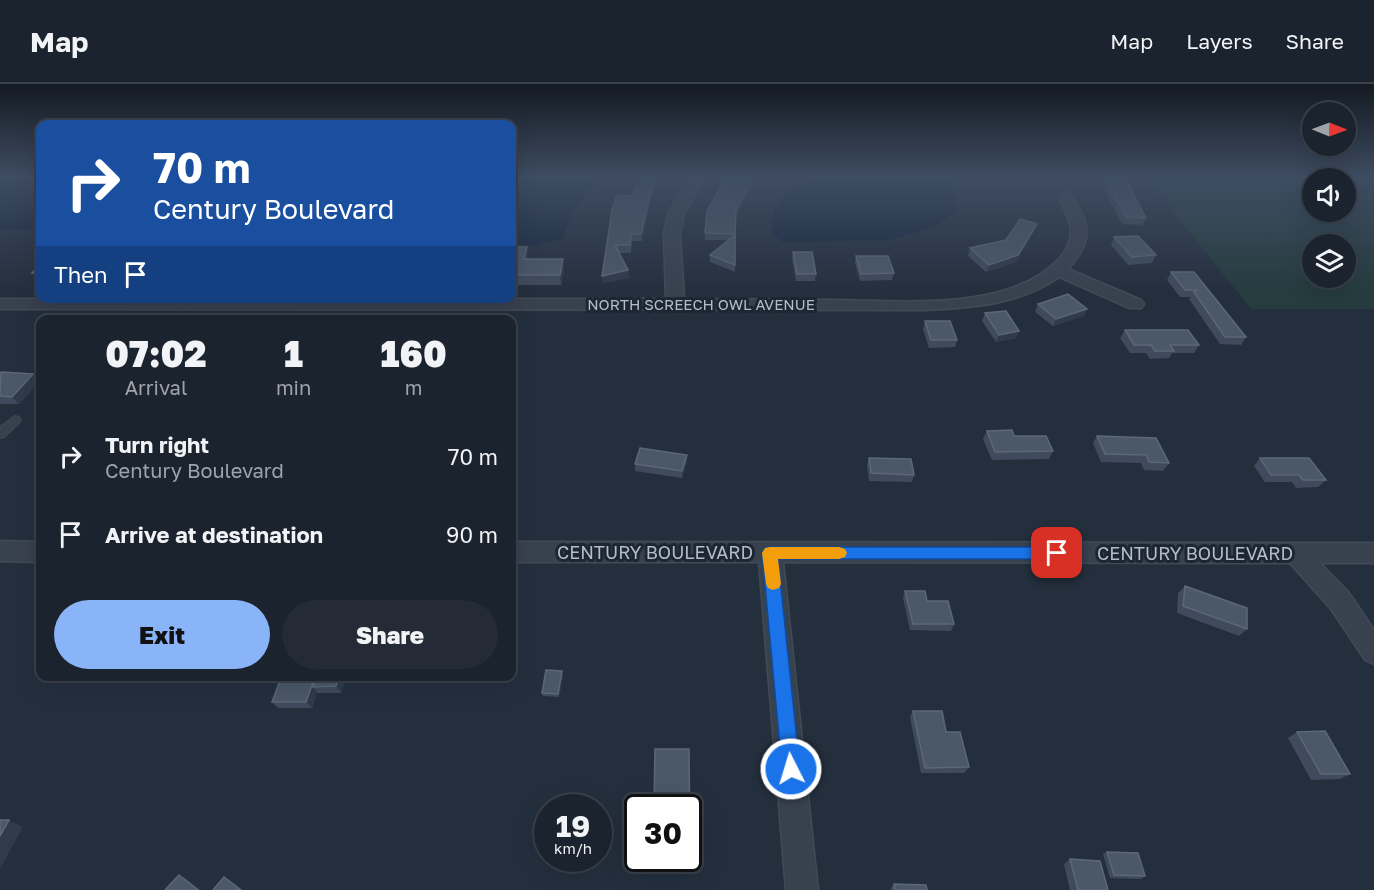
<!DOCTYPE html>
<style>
:root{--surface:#1b232e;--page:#242b36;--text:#f1f3f6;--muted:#a0a4aa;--line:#39404a;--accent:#8ab4f8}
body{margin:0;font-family:"Golos Text",sans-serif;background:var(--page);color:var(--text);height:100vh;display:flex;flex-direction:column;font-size:22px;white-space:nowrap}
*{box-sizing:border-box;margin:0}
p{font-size:20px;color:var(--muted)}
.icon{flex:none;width:33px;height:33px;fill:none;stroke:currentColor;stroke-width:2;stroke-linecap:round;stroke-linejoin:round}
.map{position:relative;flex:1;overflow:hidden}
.side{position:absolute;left:36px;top:231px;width:480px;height:366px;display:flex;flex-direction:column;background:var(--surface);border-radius:12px;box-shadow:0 6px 24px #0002,0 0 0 2px var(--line)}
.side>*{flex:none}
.top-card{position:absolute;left:36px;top:36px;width:480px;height:183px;border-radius:12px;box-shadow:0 6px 24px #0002,0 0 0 2px var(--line);background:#1a4fa0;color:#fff;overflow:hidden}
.needle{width:39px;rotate:91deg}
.controls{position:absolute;left:1302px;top:18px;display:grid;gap:12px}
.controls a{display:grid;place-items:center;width:54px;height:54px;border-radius:50%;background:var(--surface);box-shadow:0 6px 24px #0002,0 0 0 2px var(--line);font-size:30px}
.speed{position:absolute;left:534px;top:710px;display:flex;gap:12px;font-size:30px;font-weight:700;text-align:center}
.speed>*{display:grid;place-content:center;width:78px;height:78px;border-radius:50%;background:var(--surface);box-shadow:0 6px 24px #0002,0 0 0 2px var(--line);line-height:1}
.speed small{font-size:15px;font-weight:400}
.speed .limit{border:3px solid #111;border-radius:9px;background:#fff;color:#111}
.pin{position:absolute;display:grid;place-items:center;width:51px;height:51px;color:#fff;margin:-26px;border-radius:12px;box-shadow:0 3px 9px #0006}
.me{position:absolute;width:66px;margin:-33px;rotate:355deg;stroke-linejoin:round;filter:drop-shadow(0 0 4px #0008)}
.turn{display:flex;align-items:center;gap:21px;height:126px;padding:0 18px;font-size:27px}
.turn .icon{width:78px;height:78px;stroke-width:2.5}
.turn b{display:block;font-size:42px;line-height:51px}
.then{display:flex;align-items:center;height:57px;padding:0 18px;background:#0003;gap:12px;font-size:22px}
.eta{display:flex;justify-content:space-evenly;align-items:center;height:102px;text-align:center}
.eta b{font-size:36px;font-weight:800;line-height:42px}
.primary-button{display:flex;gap:12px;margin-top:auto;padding:12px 18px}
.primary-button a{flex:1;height:69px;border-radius:36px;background:var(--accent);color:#111;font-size:24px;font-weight:800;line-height:69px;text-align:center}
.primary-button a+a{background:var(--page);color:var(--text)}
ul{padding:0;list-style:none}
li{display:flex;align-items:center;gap:18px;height:78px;padding:0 18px}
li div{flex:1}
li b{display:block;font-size:22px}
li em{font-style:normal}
header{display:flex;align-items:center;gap:36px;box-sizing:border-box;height:84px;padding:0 30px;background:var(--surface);border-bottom:2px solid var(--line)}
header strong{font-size:28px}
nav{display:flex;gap:33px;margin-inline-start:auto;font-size:21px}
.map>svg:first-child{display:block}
</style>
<header>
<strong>Map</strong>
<nav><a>Map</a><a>Layers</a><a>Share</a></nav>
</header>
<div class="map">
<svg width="1374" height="806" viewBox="0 0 1374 806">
<rect width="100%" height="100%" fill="#242f3e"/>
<path fill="#263c3f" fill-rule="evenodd" d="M1146,94H1374V225H1251ZM1312,94H1346V128H1312ZM1312,160H1346V194H1312Z"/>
<path fill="#17263c" d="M0,94H40V146H0Z
M512,94H599L572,128L563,154L539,161H512Z
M825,94H952L958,109L953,130L933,143L890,156L781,158L772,148C771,111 793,101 825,94Z"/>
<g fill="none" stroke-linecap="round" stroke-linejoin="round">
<g stroke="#414a57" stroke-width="2">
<path id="service" d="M15,332L19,333L21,336L19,339L4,353L0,354V343Z"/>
</g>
<g stroke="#414a57" stroke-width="3">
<path id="minor" d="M690,94H704L684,130L680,150L684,215C732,215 781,216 830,216C899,216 1006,229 1058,176C1078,155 1072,136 1058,114L1066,109L1071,111C1091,139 1093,158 1068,185L1141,216L1144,220L1141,224H1129L1059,193C1019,221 971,224 923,226L0,225V215H666L664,150L668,130Z
M0,457L40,458V478L0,477Z
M512,458L1374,459V479H1320L1349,509L1374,546V580L1365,576L1331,525L1290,479L783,478L818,806H786L759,478H512Z"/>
</g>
<use href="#service" fill="#38414e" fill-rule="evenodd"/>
<use href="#minor" fill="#38414e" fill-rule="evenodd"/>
</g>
<path fill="#3f4b5c" d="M732,94H766L764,97L756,95L736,132L735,188L710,178V171L728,156H705V149L730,96Z
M1098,94H1125L1132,105L1131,107L1146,134L1142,141L1122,140Z
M651,115L642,157H632L631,169H619L628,186L629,194L603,199L612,126Z
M1034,147L1016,178L986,188L968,172L970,164L1006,156Z
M1114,153L1156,171L1152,179L1128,181L1111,161Z
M512,163L528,173V175L564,185L561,201H512Z
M793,168L816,190L815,197H796L792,175Z
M856,172L894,189L892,196L860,197L855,179Z
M40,181V197L38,196L32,189Z
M1171,188H1194L1246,253L1241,261L1220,260L1189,215L1191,213H1180L1167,196Z
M1038,220L1087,225L1084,232L1053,242L1035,228Z
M985,229L1019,247L1016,254L996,258L982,237Z
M925,237L957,256L955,263L929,264L923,245Z
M1125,246L1199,261L1194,269H1172L1169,274L1150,275L1146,269H1130L1120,254Z
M0,289L40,297L19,320H0Z
M987,347L1014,352L1053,367L1049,375L992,376L983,355Z
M1097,352L1169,379L1163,387L1144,386L1141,379L1101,378L1093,359Z
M869,374L914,391L912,398L869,397L867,381Z
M1260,374L1326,396L1318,403L1296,404L1292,398H1265L1254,382Z
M687,378L682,394L635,387V380Z
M1185,502L1247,545L1239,552L1177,529L1178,509Z
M905,507L927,517L954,540L951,547L910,546L903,514Z
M563,591L559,613L543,612L542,609Z
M317,592H346L341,609H318L317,608L312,624H278L272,618L316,595Z
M913,627L946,648L969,683L964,689H921L910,633Z
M1297,648L1350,690L1340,695L1311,696L1288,654Z
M689,665L690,772H688V723Z
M1107,768L1145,792L1141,795L1110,794L1103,770Z
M1070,775L1108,806H1070L1064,780Z
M894,800L927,806H891V804Z"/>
<path fill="#2f3b4b" d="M659,94H664L651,115L642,157L641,150L651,108Z
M753,94H756V95L735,133L736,126Z
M1037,140L1034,147L1016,178L986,188L989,181Z
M527,163L528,173L526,184L524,175Z
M563,175L564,185L561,201L560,191Z
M628,186L629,194L603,199L602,192Z
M1087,225L1084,232L1053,242L1056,235Z
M1019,247L1016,254L996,258L999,251Z
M33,290L40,297L19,320L12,313Z
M687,371V378L682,394V387Z
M562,587L563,591L559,613L558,610Z
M339,592H346L341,609L336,602Z
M315,593L320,600L313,603L317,608L312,624L306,618Z
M9,736L23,743L0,785V752Z
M179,791L187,795L201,806H198Z"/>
<path fill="#4b5868" stroke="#5c6777" stroke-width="1.5" d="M642,94H659L651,108L641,150H631L630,161H615L628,186L602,192L612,126L617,111L631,112Z
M732,94H753L736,126L735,150L705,149L707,127L725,96H730Z
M1105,94H1125L1132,105L1130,104L1146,134L1126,133Z
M1020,135L1037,140L1018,171L989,181L970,164L1006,156Z
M735,151V181L710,171Z
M1138,152L1156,171L1132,173L1114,153Z
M512,163H527L524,175H563L560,191H512Z
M793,168H812L816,190H797Z
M856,172H888L894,189L861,190Z
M40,181V189H32Z
M1171,188H1194L1246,253H1225L1194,208L1197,206H1185Z
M1068,210L1087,225L1056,235L1038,220Z
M1006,227L1019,247L999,251L985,229Z
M240,232H301L300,236H238Z
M367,232L388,233L386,236H366Z
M925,237H950L957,256H931Z
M1125,246H1188L1199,261H1170L1174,267H1155L1151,261H1134Z
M1,288L33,290L12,313L0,312Z
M1012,346L1014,352H1046L1053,367L995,368L987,347Z
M1097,352L1156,354L1169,379L1149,378L1146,371L1105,370Z
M640,364L687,371L682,387L635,380Z
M869,374L911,375L914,391L871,389Z
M1260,374H1309L1326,396H1303L1299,391H1271Z
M1185,502L1247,524V545L1183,522Z
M905,507H925L927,517H948L954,540H913Z
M546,586L562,587L558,610L542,609Z
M317,592H339L336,602L313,603Z
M315,593L306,618H272L281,594Z
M913,627H942L946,648H960L969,683L925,684Z
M1325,647L1350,690H1321L1297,648Z
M655,665H689L690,765H688V723H654Z
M636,731H638V765H635Z
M0,736H9L0,752Z
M1107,768L1138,769L1145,792L1114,791Z
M1070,775L1100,777L1108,806H1078Z
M179,791L198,806H165Z
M224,793L241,806H213Z
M894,800L926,801L927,806H895Z"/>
<linearGradient id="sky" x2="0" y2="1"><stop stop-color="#141a22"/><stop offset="0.45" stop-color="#3f4d63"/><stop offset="1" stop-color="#3f4d63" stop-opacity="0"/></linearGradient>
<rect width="1374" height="207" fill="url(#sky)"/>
<path fill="#1a73e8" stroke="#114b97" stroke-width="1.5" d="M770,463H1057L1062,465L1064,469L1062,473L1057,475H778L800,685L798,692L791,694L785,692L782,685L762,469L765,464Z"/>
<path fill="#f59e0b" d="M770,463H839L845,465L847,469L845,473L839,475H778L781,500L779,504L773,506L768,504L766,500L762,469L765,464Z"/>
<g text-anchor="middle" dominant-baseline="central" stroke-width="6" stroke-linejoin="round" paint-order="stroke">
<g font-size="15" fill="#b4bcc9" stroke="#1d2633">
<text x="701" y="220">NORTH SCREECH OWL AVENUE</text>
</g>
<g font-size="18" fill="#b4bcc9" stroke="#1d2633">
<text x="655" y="468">CENTURY BOULEVARD</text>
<text x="1195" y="469">CENTURY BOULEVARD</text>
</g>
</g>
</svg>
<div class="controls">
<a><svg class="needle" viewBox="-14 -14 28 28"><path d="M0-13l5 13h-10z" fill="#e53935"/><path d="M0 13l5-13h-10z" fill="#a0a4aa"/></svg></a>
<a><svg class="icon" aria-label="sound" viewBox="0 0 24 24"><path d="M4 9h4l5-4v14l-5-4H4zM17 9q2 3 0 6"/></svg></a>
<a><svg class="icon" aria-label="layers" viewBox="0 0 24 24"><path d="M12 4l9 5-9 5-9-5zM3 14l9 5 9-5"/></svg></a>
</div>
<div class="speed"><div>19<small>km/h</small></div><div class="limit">30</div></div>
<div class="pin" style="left:1057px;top:469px;background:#d93025"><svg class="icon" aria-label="arrive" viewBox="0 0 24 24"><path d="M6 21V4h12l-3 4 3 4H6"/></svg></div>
<svg class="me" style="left:791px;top:685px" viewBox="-20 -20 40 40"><circle r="17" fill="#1a73e8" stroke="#fff" stroke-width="3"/><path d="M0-11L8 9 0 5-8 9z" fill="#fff"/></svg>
<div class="top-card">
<div class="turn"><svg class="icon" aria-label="right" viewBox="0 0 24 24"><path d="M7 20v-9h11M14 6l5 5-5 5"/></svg><div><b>70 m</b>Century Boulevard</div></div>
<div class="then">Then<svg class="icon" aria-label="arrive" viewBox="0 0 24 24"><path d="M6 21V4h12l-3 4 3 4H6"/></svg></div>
</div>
<section class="side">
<div class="eta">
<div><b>07:02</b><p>Arrival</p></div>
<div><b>1</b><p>min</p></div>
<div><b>160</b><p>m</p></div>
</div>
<ul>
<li><svg class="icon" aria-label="right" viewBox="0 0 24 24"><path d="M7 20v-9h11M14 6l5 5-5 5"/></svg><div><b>Turn right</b><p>Century Boulevard</p></div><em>70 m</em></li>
<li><svg class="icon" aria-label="arrive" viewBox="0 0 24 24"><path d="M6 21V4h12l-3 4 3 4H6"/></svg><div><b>Arrive at destination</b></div><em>90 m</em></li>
</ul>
<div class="primary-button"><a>Exit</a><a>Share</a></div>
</section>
</div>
